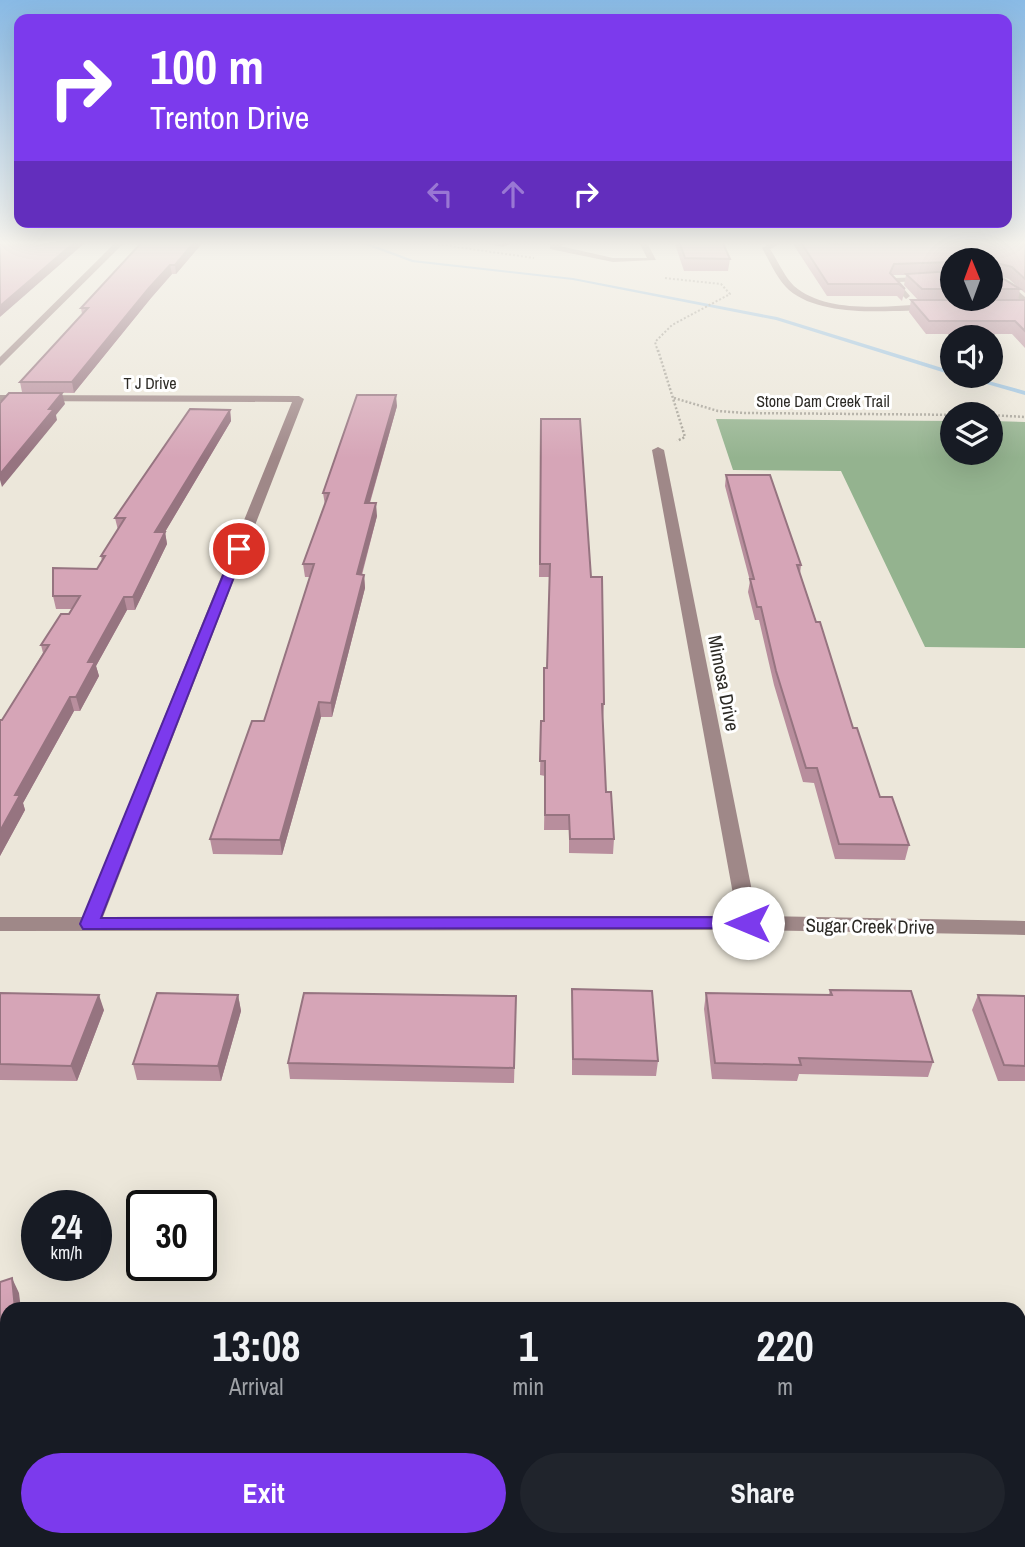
<!DOCTYPE html>
<style>
:root{--surface:#171b24;--page:#20242c;--text:#f1f3f6;--muted:#9ea1a6;--accent:#7c3aed}
body{margin:0;font-family:"Archivo Narrow",sans-serif;background:var(--page);color:var(--text);height:100vh;display:flex;flex-direction:column;font-size:26px;white-space:nowrap}
*{box-sizing:border-box;margin:0}
p{font-size:23px;color:var(--muted)}
.icon{flex:none;width:38px;height:38px;fill:none;stroke:currentColor;stroke-width:2;stroke-linecap:round;stroke-linejoin:round}
.map{position:relative;flex:1;overflow:hidden}
.drawer{position:absolute;left:0px;top:1302px;width:1026px;height:245px;display:flex;flex-direction:column;background:var(--surface);border-radius:21px 21px 0 0;box-shadow:0 7px 28px #0002}
.drawer>*{flex:none}
.top-card{position:absolute;left:14px;top:14px;width:998px;height:214px;border-radius:14px;box-shadow:0 7px 28px #0002;background:#7c3aed;color:#fff;overflow:hidden}
.needle{width:46px;rotate:359deg}
.tools{position:absolute;left:940px;top:248px;display:grid;gap:14px}
.tools a{display:grid;place-items:center;width:63px;height:63px;border-radius:50%;background:var(--surface);box-shadow:0 7px 28px #0002;font-size:35px}
.speed{position:absolute;left:21px;top:1190px;display:flex;gap:14px;font-size:35px;font-weight:700;text-align:center}
.speed>*{display:grid;place-content:center;width:91px;height:91px;border-radius:50%;background:var(--surface);box-shadow:0 7px 28px #0002;line-height:1}
.speed small{font-size:18px;font-weight:400}
.speed .limit{border:4px solid #111;border-radius:10px;background:#fff;color:#111}
.pin{position:absolute;display:grid;place-items:center;width:60px;height:60px;color:#fff;margin:-30px;border:4px solid #fff;border-radius:50%;box-shadow:0 2px 7px #0007}
.me{position:absolute;width:77px;margin:-38px;rotate:270deg;stroke-linejoin:round;filter:drop-shadow(0 0 5px #0008)}
.turn{display:flex;align-items:center;gap:24px;height:147px;padding:0 21px;font-size:32px}
.turn .icon{width:91px;height:91px;stroke-width:2.5}
.turn b{display:block;font-size:49px;line-height:60px}
.lanes{display:flex;align-items:center;height:66px;padding:0 21px;background:#0003;justify-content:center;gap:35px;direction:ltr}
.lanes .off{opacity:.35}
.eta{display:flex;justify-content:space-evenly;align-items:center;height:119px;text-align:center}
.eta b{font-size:42px;font-weight:700;line-height:49px}
.button{display:flex;gap:14px;margin-top:auto;padding:14px 21px}
.button a{flex:1;height:80px;border-radius:42px;background:var(--accent);color:#fff;font-size:28px;font-weight:700;line-height:80px;text-align:center}
.button a+a{background:var(--page);color:var(--text)}
.map>svg:first-child{display:block}
</style>
<div class="map">
<svg width="1025" height="1547" viewBox="0 0 1025 1547">
<rect width="100%" height="100%" fill="#ece7da"/>
<path fill="#94b38f" d="M716,419L952,421V453H990L991,421L1025,422V648L925,647L841,471L733,470Z"/>
<g fill="none" stroke-linecap="round" stroke-linejoin="round">
<path fill="#9ac2e1" fill-rule="evenodd" d="M355,241H362L413,260L573,278L777,317L952,371V375L776,320L573,280L412,262Z
M959,376H970L1025,391V395Z"/>
<path stroke="#a7a399" stroke-width="2" stroke-dasharray="2 2" stroke-linecap="butt" d="M414,241L534,258
M658,352L655,342L672,325L730,294L721,284L664,278"/>
<path stroke="#a7a399" stroke-width="2.5" stroke-dasharray="2 2" stroke-linecap="butt" d="M658,350L685,437L677,441
M674,398L718,411L745,413L975,415
M990,415L1025,417"/>
<path fill="#9f8888" fill-rule="evenodd" d="M117,241H126L0,366V357Z
M558,241H568L560,246L613,258H647L640,244L604,241H646L656,260L613,262L550,249V245Z
M774,241H785L770,249C778,261 784,276 794,286C829,316 892,305 934,304L938,307L934,310C892,310 823,319 789,290C777,279 770,262 762,248Z
M952,276V280L898,282L910,296L906,299L890,283L895,278Z
M990,276L1007,281L1025,297V304L1001,285L990,281Z
M0,395L299,396L304,399L103,917L737,916L652,450L658,447L664,450L757,916L1025,921V935L748,930L0,931V917H83L292,402L0,401Z"/>
</g>
<path fill="#b88e9d" fill-rule="evenodd" d="M204,241L176,274H172L151,298L74,393L22,392L20,382L82,314L81,308Z
M476,241H517L502,247Z
M674,241H722L730,259L728,271H684Z
M791,241L826,242L823,241H1025V293L1020,289L1018,300H1025V348L1012,334H926L909,312L911,300H918L904,285L906,275H892L905,289L902,301L897,296H827ZM952,261H990V299H952ZM999,276L1009,279L1020,289Z
M397,406L370,503L377,516L362,575H364L365,588L332,717H321L282,855L213,854L210,839L264,721L310,577H305L303,564L325,505L323,493Z
M230,410L231,421L165,532L167,544L135,610H127L96,666L99,676L80,711H74L23,803L25,810L0,856L2,720L43,653L41,645L72,609H56L53,596L97,569L102,561L101,556L118,530L115,518Z
M541,419L591,577L604,704L603,718H602L606,792L614,839L613,854L569,853V830H544L545,776L540,775L541,721H544L547,668L550,577H539Z
M726,475L801,565L800,574L853,728L880,797L909,845L905,860L835,859L814,783L803,782L774,685L759,620H755L748,592L750,581L725,486Z
M572,989L658,1061L656,1076L572,1075Z
M830,990L933,1062L928,1077L799,1074L797,1081L712,1079L704,1009L706,993L829,995Z
M0,993L104,1010L77,1081L0,1080Z
M238,995L241,1011L221,1081L137,1080L133,1064Z
M978,995L1025,996V1081H998L972,1010Z
M516,1012L514,1083L290,1079L288,1063Z
M1018,1354H1025L1024,1547H472V1540H1018Z"/>
<path fill="#967480" d="M76,241H87L0,317V306Z
M195,241H204L176,274L175,265Z
M502,241H517L502,247Z
M170,265L172,274L151,298L74,393L72,382L149,288Z
M62,393L65,404L56,415L57,420L2,487L0,480V474L49,409Z
M396,395L397,406L366,515L365,503Z
M230,410L231,421L165,532L167,544L135,610L133,597L155,532Z
M376,503L377,516L358,587L357,574Z
M364,575L365,588L332,717L331,703Z
M124,597L127,610L96,666L99,676L80,711L76,697L88,662Z
M70,697L74,711L23,803L25,810L0,856V831L15,795Z
M319,702L321,717L282,855L280,840Z
M99,995L104,1010L77,1081L71,1066Z
M238,995L241,1011L221,1081L218,1066Z
M12,1278L19,1293L21,1309H15Z
M7,1410V1427L0,1430V1412Z"/>
<path fill="#d6a5b7" stroke="#967480" stroke-width="2" d="M0,241H76L0,306Z
M143,241H195L175,265H170L149,288L72,382H20L88,308H81Z
M679,241H722L730,259L685,258Z
M800,241H820L833,244L1025,243V279L1012,267L993,262L990,264V261H952V262L894,264L890,273L905,289L899,284H828Z
M990,270L991,271L1020,289H990Z
M952,271V289H922L906,274Z
M911,300H1025V331L1015,321H929Z
M9,393H62L49,409H54L0,474V403Z
M357,395H396L365,503H376L357,574L364,575L331,703L319,702L280,840L210,839L252,721H264L314,564H303L329,493H323Z
M190,409L230,410L155,532H165L133,597H124L88,662H95L76,697H70L15,795H20L0,831V720H2L49,645H41L61,614H69L80,596H53V568L97,569L105,556H101L125,518H115Z
M541,419H580L591,577H602L604,704H602L606,792H611L614,839H570L569,815H545V761H540L541,721H544V668H547L550,564H540Z
M726,475H770L801,565H797L816,622H820L853,728H857L880,797H892L909,845L839,844L817,768H806L776,671L761,607H757L750,579H754Z
M572,989L652,991L658,1061L573,1059Z
M830,990L911,991L933,1062L799,1058L801,1065L715,1063L706,993L832,995Z
M0,993L99,995L71,1066L0,1064Z
M157,993L238,995L218,1066L133,1064Z
M304,993L516,996L514,1068L288,1063Z
M978,995L1025,996V1066L1004,1065Z
M12,1278L15,1309H7V1410L0,1412V1282Z
M1018,1354H1025V1494H1020L1025,1509V1534H1018Z"/>
<linearGradient id="sky" x2="0" y2="1"><stop stop-color="#89bae5"/><stop offset="0.53" stop-color="#f6f4ee"/><stop offset="1" stop-color="#f6f4ee" stop-opacity="0"/></linearGradient>
<rect width="1025" height="458" fill="url(#sky)"/>
<path fill="#7c3aed" stroke="#51269a" stroke-width="2" d="M235,546L245,549L101,918L748,917L757,923L754,928L83,929L80,924Z"/>
<g text-anchor="middle" dominant-baseline="central" stroke-width="6" stroke-linejoin="round" paint-order="stroke">
<g font-size="16" fill="#2c2a25" stroke="#fff">
<text x="150" y="383">T J Drive</text>
<text x="823" y="401">Stone Dam Creek Trail</text>
</g>
<g font-size="19" fill="#2c2a25" stroke="#fff">
<text transform="translate(724 683) rotate(79)">Mimosa Drive</text>
<text transform="translate(870 926) rotate(1)">Sugar Creek Drive</text>
</g>
</g>
</svg>
<div class="tools">
<a><svg class="needle" viewBox="-14 -14 28 28"><path d="M0-13l5 13h-10z" fill="#e53935"/><path d="M0 13l5-13h-10z" fill="#9ea1a6"/></svg></a>
<a><svg class="icon" aria-label="sound" viewBox="0 0 24 24"><path d="M4 9h4l5-4v14l-5-4H4zM17 9q2 3 0 6"/></svg></a>
<a><svg class="icon" aria-label="layers" viewBox="0 0 24 24"><path d="M12 4l9 5-9 5-9-5zM3 14l9 5 9-5"/></svg></a>
</div>
<div class="speed"><div>24<small>km/h</small></div><div class="limit">30</div></div>
<div class="pin" style="left:239px;top:549px;background:#d93025"><svg class="icon" aria-label="arrive" viewBox="0 0 24 24"><path d="M6 21V4h12l-3 4 3 4H6"/></svg></div>
<svg class="me" style="left:748px;top:923px" viewBox="-20 -20 40 40"><circle r="19" fill="#fff"/><path d="M0-13L10 11 0 6-10 11z" fill="#7c3aed"/></svg>
<div class="top-card">
<div class="turn"><svg class="icon" aria-label="right" viewBox="0 0 24 24"><path d="M7 20v-9h11M14 6l5 5-5 5"/></svg><div><b>100 m</b>Trenton Drive</div></div>
<div class="lanes"><svg class="icon off" aria-label="left" viewBox="0 0 24 24"><path d="M17 20v-9H6M10 6l-5 5 5 5"/></svg><svg class="icon off" aria-label="ahead" viewBox="0 0 24 24"><path d="M12 20V5M6 11l6-6 6 6"/></svg><svg class="icon" aria-label="right" viewBox="0 0 24 24"><path d="M7 20v-9h11M14 6l5 5-5 5"/></svg></div>
</div>
<section class="drawer">
<div class="eta">
<div><b>13:08</b><p>Arrival</p></div>
<div><b>1</b><p>min</p></div>
<div><b>220</b><p>m</p></div>
</div>
<div class="button"><a>Exit</a><a>Share</a></div>
</section>
</div>
